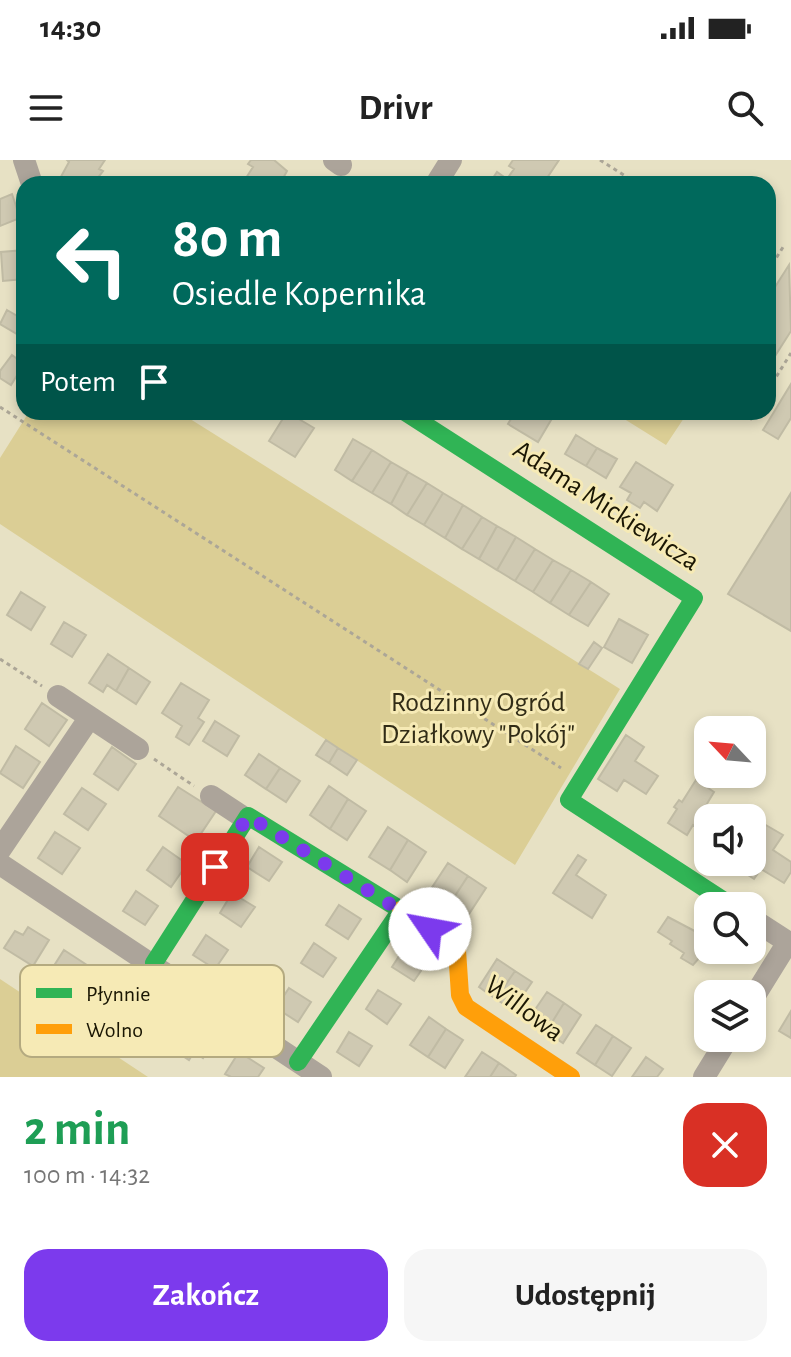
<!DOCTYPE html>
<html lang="pl">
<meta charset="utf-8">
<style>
:root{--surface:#fff;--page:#f6f6f6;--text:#222;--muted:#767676;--accent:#7c3aed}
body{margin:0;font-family:"Alegreya Sans",sans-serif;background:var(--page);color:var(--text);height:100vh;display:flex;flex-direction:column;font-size:30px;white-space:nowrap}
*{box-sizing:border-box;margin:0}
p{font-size:26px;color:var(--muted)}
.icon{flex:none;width:44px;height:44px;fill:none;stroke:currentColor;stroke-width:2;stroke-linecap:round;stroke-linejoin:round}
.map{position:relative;height:917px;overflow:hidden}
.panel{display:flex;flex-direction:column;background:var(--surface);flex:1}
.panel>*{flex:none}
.guide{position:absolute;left:16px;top:16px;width:760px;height:244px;border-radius:24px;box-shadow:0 4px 12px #0003;background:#00695c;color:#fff;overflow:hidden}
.needle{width:52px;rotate:296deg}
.tools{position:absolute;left:694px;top:556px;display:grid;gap:16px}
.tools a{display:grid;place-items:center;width:72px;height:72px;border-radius:16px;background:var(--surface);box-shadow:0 4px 12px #0003;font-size:40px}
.pin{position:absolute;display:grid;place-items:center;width:68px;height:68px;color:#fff;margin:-34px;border-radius:16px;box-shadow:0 4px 12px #0006}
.me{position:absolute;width:88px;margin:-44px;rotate:303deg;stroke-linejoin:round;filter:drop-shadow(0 0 6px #0008)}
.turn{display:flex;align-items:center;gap:28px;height:168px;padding:0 24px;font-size:36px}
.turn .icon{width:104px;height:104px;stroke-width:2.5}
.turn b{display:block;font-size:56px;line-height:68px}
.then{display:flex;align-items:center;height:76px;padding:0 24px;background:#0003;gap:16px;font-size:30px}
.round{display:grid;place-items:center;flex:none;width:84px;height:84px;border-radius:24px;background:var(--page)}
.headline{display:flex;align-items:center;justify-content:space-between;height:136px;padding:0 24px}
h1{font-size:48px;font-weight:600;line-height:60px;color:#1e9e55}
.action{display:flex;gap:16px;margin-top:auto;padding:16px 24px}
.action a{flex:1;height:92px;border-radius:24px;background:var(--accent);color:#fff;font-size:32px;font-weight:600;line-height:92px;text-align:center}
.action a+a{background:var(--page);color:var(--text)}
.status{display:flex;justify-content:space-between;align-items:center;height:56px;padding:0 40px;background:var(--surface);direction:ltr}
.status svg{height:22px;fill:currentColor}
header{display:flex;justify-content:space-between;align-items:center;height:104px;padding:0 24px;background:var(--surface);font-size:36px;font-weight:600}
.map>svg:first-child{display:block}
</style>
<div class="status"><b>14:30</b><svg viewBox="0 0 49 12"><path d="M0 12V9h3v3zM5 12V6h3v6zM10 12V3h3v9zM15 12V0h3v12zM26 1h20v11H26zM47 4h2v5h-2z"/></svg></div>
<header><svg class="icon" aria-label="menu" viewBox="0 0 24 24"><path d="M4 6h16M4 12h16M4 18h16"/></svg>Drivr<svg class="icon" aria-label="search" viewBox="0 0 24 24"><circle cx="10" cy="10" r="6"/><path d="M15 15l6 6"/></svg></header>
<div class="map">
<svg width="791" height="917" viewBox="0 0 791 917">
<rect width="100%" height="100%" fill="#e7e1c4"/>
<path fill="#dbce95" d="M29,252H179L620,529L515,705L0,364V298Z
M613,252H688L666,285Z
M0,819L148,917H0Z"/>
<path fill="#cfc9b2" stroke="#c0bba4" stroke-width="2" d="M105,0L99,9L103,11L93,24H57L69,2L67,0Z
M251,0H274L287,11L280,24H253L246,18L253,7L248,4Z
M513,0H559L543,24H489L497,12L507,19L514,9L509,6Z
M12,34L20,58L0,66V39Z
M24,90V119L3,121L1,92Z
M789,105L791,171L768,207V138Z
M7,150L24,160L17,174L0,164Z
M12,195L24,204L11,225L0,218V211Z
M791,224V258L778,279L763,270Z
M287,252L314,268L295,297L269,281Z
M515,252H538L551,260L538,282L508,264Z
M576,275L597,288L586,306L565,294Z
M353,279L372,290L352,321L335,310Z
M597,288L617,299L606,318L586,306Z
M372,290L391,302L372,333L352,321Z
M391,302L408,312L391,344L372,333Z
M636,302L673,325L657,351L644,342L640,348L627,340L631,333L620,327Z
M408,312L427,323L407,355L391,344Z
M427,323L443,333L424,365L407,355Z
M443,333L463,345L445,378L424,365Z
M791,333V471L728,434Z
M463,345L482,357L462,389L445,378Z
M482,357L497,366L479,399L462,389Z
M497,366L516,377L497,410L479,399Z
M516,377L535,389L515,421L497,410Z
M535,389L553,400L533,432L515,421Z
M553,400L571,410L550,443L533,432Z
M571,410L591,422L569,455L550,443Z
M591,422L609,434L588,466L569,455Z
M21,432L45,447L31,470L7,455Z
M619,459L648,475L632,503L604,487Z
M64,462L86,475L72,497L51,484Z
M594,482L602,488L588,509L579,504Z
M108,494L129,508L116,531L107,525L103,532L89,523Z
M129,508L150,522L136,544L116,531Z
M181,523L209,540L198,558L204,562L189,585L176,577L182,566L162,553Z
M42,543L67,560L49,586L25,569Z
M215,561L239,576L227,596L203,581Z
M626,575L644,587L635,601L658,616L646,634L624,620L617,631L598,619Z
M326,580L338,588L329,603L316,595Z
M16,586L40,602L23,628L0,613Z
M112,587L136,604L118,630L94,614Z
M338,588L357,600L347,615L329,603Z
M259,594L280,608L266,629L245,615Z
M280,608L300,621L286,642L266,629Z
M696,620L714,632L705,647L722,658H708V675L693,665L687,675L668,663L677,649L674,647L679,640L682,642Z
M329,626L348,639L330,669L310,655Z
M178,627L216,651L196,681L159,656Z
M82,628L106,644L88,670L64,654Z
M348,639L366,651L347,680L330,669Z
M764,664L783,675L773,690L791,702V712L784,723L761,709L754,719L736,707L739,702H752V682Z
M388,667L408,680L390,710L369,697Z
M55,672L80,688L62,714L38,698Z
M408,680L426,692L407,722L390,710Z
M163,687L187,704L171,727L147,710Z
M259,687L282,702L269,721L247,707Z
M578,695L586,700L576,715L606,735L592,758L553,733Z
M448,703L468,716L449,745L429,732Z
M468,716L486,728L467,757L449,745Z
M136,731L158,746L145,765L123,751Z
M232,733L255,747L241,767L220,753Z
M339,745L361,759L348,779L326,765Z
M668,757L708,778L705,786L708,788L693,805L681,798L684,793L670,784L672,781L658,772Z
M28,767L49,780L33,806L4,788L15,771L23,775Z
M206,775L228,790L215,809L193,795Z
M314,783L336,798L323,817L301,803Z
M405,787L427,802L414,821L392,807Z
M64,790L90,807L69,840L43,823Z
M497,799L515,811L496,839L479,827Z
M515,811L532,822L513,850L496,839Z
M289,828L311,842L298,862L276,848Z
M378,830L401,844L387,864L366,849Z
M547,832L564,843L546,872L528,860Z
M564,843L581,855L563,883L546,872Z
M791,851V878L779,871Z
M429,857L446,869L428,897L410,885Z
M190,861L216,878L203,898L194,892L189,900L163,883L176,862L185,868Z
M596,865L613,876L595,905L577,893Z
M446,869L463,880L445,908L428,897Z
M349,872L372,886L359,906L337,892Z
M613,876L631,888L612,916L595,905Z
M239,892L264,908L258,917H231L225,914Z
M482,892L499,903L490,917H465Z
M646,897L663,909L657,917H632Z
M499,903L516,915L515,917H490Z"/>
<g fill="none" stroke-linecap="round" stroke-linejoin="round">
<path stroke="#aca697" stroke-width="3" stroke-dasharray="4 4" stroke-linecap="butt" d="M600,0L638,24
M768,111L785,84
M768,230L791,193
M0,247L561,608
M330,252L338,257L341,252
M750,260L754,252
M0,499L42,526
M154,599L194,626"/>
<path stroke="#aca49a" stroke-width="22" d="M24,0L32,24
M334,0L341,5
M436,24L451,0
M58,536L138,589
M211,636L246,659
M0,690L90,557
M0,704L321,917
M752,759L791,784
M752,840L788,782
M704,917L728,878"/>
<path stroke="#30b455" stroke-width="18" d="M405,252L694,438L569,640L732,746
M154,803L248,656L401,750L298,902"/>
<path stroke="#ff9f0a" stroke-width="18" d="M401,750L457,790L460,835L466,847L571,917"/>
</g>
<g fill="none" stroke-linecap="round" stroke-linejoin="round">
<path stroke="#7c3aed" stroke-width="14" stroke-dasharray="0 25.2" d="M215,707L248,656L430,769"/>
</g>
<g text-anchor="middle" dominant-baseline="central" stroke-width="6" stroke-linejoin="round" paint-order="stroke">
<g font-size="28" fill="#1a1603" stroke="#f6eab5">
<text transform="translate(606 346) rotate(33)">Adama Mickiewicza</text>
<text transform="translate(524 849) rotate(37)">Willowa</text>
</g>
<g font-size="28" fill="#312c16" stroke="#f6eab5">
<text x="478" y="543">Rodzinny Ogród<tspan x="478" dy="32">Działkowy "Pokój"</tspan></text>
</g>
</g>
<rect x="20" y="805" width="264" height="92" rx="12" fill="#f6eab5" stroke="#b4aa80" stroke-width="2"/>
<rect x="36" y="828" width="36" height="10" fill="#30b455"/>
<rect x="36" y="864" width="36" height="10" fill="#ff9f0a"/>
<g font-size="22" fill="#1a1603">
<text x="86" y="841">Płynnie</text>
<text x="86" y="877">Wolno</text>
</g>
</svg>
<div class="tools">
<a><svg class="needle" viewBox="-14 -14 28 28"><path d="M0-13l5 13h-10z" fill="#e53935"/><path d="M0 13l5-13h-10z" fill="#767676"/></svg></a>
<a><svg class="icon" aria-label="sound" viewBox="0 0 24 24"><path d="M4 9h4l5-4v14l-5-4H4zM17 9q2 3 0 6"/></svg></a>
<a><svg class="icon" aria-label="search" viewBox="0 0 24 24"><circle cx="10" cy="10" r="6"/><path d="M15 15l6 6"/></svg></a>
<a><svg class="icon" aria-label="layers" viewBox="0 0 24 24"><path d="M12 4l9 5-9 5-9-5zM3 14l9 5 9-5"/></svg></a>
</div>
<div class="pin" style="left:215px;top:707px;background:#d93025"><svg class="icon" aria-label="arrive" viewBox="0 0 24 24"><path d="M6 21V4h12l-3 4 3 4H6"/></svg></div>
<svg class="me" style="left:430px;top:769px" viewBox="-20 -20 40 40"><circle r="19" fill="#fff"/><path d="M0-13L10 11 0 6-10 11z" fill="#7c3aed"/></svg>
<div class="guide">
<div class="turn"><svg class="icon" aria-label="left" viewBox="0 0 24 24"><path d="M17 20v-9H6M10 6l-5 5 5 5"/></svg><div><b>80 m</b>Osiedle Kopernika</div></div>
<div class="then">Potem<svg class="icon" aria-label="arrive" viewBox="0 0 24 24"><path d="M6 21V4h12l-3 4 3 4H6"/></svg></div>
</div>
</div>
<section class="panel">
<div class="headline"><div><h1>2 min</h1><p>100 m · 14:32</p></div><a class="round" style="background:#d93025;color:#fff"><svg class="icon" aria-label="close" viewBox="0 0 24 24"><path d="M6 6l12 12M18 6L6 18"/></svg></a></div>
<div class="action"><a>Zakończ</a><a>Udostępnij</a></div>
</section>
